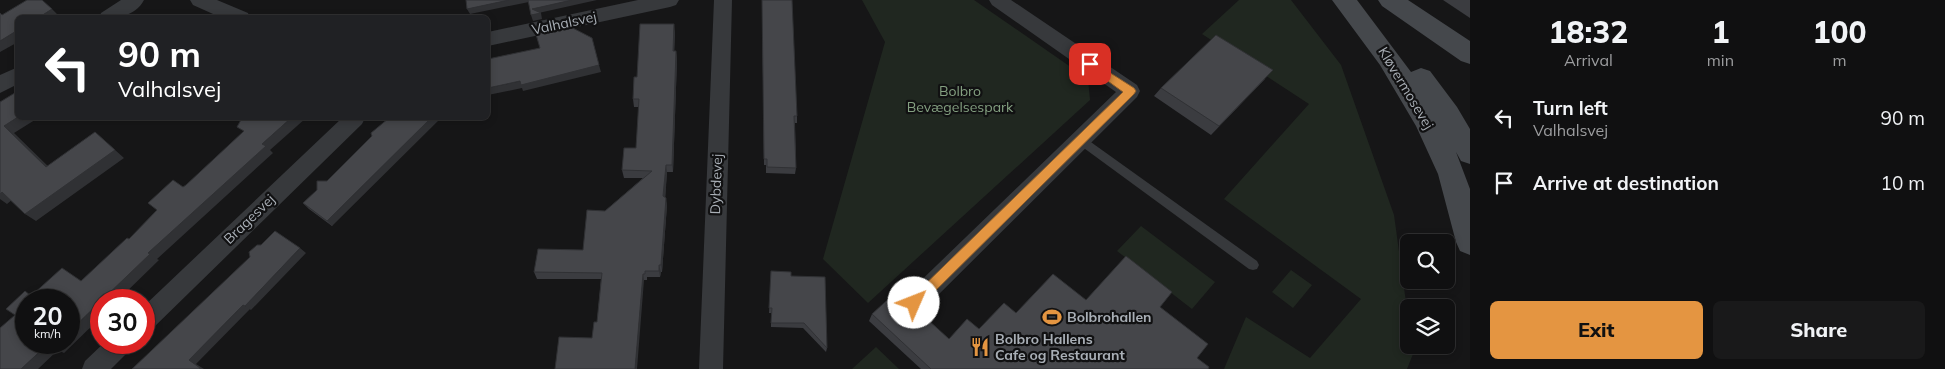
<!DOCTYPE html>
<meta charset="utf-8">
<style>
:root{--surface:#101011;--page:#19191a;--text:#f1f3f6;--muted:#9c9d9f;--line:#303031;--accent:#e49541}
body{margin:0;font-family:Mulish,sans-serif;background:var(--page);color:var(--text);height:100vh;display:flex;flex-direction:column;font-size:19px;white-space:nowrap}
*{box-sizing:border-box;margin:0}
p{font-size:16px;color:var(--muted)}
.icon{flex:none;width:28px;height:28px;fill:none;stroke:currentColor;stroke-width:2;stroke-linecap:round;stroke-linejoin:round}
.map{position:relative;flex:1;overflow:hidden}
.side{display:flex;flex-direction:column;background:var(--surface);width:475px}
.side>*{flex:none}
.hud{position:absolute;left:15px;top:15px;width:475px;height:105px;border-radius:8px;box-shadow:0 2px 8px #0003,0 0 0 1px var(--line);background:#202124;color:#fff;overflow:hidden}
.tools{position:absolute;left:1400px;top:234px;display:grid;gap:10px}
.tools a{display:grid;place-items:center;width:55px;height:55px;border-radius:8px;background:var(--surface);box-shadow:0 2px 8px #0003,0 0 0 1px var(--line);font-size:25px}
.speed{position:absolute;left:15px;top:289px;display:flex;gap:10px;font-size:25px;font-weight:700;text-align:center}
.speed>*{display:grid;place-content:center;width:65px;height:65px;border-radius:50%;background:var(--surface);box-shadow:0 2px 8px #0003,0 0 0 1px var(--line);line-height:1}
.speed small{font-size:12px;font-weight:400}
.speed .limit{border:8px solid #d22;background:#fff;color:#111}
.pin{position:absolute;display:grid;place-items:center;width:42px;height:42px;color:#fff;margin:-21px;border-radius:10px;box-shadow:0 2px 8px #0006}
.me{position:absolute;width:55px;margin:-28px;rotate:46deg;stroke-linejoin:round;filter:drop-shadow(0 0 4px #0008)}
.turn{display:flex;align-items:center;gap:18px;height:105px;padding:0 20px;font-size:22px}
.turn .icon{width:65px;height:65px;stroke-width:2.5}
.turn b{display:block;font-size:35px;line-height:42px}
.eta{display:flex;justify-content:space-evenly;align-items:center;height:85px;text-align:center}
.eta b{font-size:30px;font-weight:800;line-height:35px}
.button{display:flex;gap:10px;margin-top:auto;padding:10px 20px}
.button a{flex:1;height:58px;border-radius:8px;background:var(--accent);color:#111;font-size:20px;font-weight:800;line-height:58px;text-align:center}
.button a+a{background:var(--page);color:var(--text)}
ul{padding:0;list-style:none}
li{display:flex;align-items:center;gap:15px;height:65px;padding:0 20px}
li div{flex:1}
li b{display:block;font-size:19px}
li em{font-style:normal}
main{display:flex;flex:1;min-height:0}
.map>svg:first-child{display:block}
</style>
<main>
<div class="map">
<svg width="1470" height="369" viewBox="0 0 1470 369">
<rect width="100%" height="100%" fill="#161617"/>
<path fill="#202720" d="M862,0H974L1088,79L1090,100L868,303L823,259L885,42Z
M1239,0H1291L1341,65L1394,215L1409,324V345H1412L1413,354L1407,369H1224L1246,317L1310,358L1361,299L1224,199L1309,104L1202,34Z
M1141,226L1215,282L1192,309L1117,251Z
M1291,270L1312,285L1293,308L1272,292Z
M876,347L899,369H852Z"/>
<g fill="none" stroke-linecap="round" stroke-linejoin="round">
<path fill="#37393c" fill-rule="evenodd" d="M1081,135L1257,261L1259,265L1257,269L1253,270L1249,269L1077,143L1076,140L1077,137Z"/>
<path fill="#37393c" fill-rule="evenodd" d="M121,0H144C135,17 116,18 99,18L101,13Z
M190,0H217L248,13L250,18H222L193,5Z
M638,0H679L676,5L670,7L488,46V32Z
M714,0H732L723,369H699Z
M989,0H1011L1137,85L1140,91L1137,97L922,311L914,314L906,311L902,303L906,295L1116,92L992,5Z
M18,67V84L0,93V75Z
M342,118H365L362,124L152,329L144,332V306Z
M105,342H134L130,350L111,369H82L85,361Z"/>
<path fill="#45484c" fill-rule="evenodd" d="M1332,0H1357L1411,72L1421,68L1430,71L1457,107L1470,129V164L1461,161L1456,152L1470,189V255L1460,251L1456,242L1438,174L1416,126L1380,65Z
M1378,0H1408L1470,41V64L1461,61L1382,6Z"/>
</g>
<path fill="#3b3c40" d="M762,0L797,116V123H795L796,168L795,174L766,173V165H764Z
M1443,0H1470V18Z
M675,32L674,51H676L677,60L673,172H667L665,197L667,205L662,272H661L660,277H647V280H644L592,338L597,322L601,279H537L534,272L583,250L605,211L643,178H624L622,170L636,148L639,107H634L633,99Z
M1265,79L1211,135L1154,96L1161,88Z
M389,118L332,226L309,209L303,203L327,181L372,136Z
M771,271L791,276L827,348L826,352L803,328L771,327V313H769Z
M1085,300L1160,307L1197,358L1208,369H921L869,321L872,314L909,306L949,339L979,329L1016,313Z"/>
<path fill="#303134" d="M509,0H528L529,2L470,14L467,9Z
M572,0H597L534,14L532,9Z
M52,9L59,16L56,18H38Z
M541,13L542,19L533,21L531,15Z
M674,24L675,32L674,60L673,51Z
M18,30V42L0,52V41Z
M676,51L677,60L673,172L672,165Z
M599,65L601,72L523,91L522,88L488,95V88Z
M18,117V118H38L14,133L56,174L46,167L4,126Z
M291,118H306L270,150L273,153L157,259L159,260L118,300H102L148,253L262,144Z
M431,118H441L332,226L327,221Z
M95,132L124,158L36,221L25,214Z
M666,165L667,172L665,203L663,196Z
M2,192L13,199L7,204L0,199V194Z
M666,198L667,205L662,272L661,265Z
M300,248L306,253L251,310L245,306Z
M659,265L661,272L660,277L659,271Z
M643,274L644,280L637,369H635Z
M101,301V317L64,353L58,350L38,369H21L48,344L58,342H69V332Z
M243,305L250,309L196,364L204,369H199L189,360Z"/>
<path fill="#45464a" stroke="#303134" d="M27,0H42L52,9L38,18H18V30L0,41V13L2,15Z
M466,0H509L467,9Z
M528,0H572L532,9L541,13L531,15Z
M762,0H792L797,116H794L796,168L767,167V159H764Z
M565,24L592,38L599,65L521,85L520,81L488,88V59L540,48L535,31Z
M640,24H674L673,51H676L672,165H666L663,196L666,198L661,265H659V271H645V274H643L635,369H555L559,337L592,338L594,322H597L602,273L534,272L538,249L583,250L587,210L605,211L652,171L622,170L624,148H636L639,99H633L634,77H637Z
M1216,35L1273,70L1219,126L1161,88Z
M18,91V117L4,126L46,167L95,132L115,150L25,214L2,192L0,194V102Z
M242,118H291L262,144L266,146L148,253L150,254L102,300H101V301L69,332V300H26V342H58L53,348L48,344L21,369H0V328L15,315L6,309L25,291L31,296L62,268L81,281L127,238L129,239L157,210L148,203L173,180L183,187L186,185L244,131L237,127Z
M389,118H431L327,221L303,203L317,190V181H327L372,136L371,133Z
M275,231L300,248L245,306L243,305L189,360L200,368L199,369H132L250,257L249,252L257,245H261Z
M1126,256L1172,292L1160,307L1208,344L1197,358L1209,367L1208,369H931L872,314L896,292L909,306L914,307L949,339L967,319L979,329L1004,303L1016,313L1053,274L1086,300Z
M771,271L791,272V276L825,277L827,348L804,323H771L772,308H769Z"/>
<path fill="#e49541" stroke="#94612a" d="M1090,60L1134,88L1136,91L1134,94L919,307L914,309L910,307L908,303L910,299L1123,92L1087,66L1085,64Z"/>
<defs>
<g id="stadium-bare" transform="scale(1.5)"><path d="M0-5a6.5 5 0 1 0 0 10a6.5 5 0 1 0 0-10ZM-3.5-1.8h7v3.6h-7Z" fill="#e49541" stroke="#111112" stroke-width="2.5" paint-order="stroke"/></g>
<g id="restaurant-bare" transform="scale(1.5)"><path d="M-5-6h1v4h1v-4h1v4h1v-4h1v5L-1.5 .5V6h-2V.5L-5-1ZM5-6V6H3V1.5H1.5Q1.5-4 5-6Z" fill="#e49541" stroke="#111112" stroke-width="2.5" paint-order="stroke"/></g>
</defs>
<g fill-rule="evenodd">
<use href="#stadium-bare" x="1052" y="317"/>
<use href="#restaurant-bare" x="980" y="347"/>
</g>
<g text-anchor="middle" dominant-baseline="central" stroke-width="4.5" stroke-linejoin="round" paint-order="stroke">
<g font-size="14" fill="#a9afb6" stroke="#111112">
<text transform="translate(564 23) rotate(-12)">Valhalsvej</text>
<text transform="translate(1406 88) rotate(59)">Kløvermosevej</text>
<text transform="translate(716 184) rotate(-88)">Dybdevej</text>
<text transform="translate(249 219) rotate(-44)">Bragesvej</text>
</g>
<g font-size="14" fill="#84a081" stroke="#111112">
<text x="960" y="91">Bolbro<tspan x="960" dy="16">Bevægelsespark</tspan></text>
</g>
<g font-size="14" font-weight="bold" fill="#a9afb6" stroke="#111112" text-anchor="start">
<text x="1067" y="317">Bolbrohallen</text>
<text x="995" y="339">Bolbro Hallens<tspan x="995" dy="16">Cafe og Restaurant</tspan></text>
</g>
</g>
</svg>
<div class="tools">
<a><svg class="icon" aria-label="search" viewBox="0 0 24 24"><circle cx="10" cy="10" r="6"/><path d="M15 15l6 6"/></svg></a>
<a><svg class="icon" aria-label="layers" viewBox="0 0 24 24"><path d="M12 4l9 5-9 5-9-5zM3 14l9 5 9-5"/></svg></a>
</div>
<div class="speed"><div>20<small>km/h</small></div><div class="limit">30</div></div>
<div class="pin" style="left:1090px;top:64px;background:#d93025"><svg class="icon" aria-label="arrive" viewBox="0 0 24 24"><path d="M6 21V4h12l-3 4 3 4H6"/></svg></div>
<svg class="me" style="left:914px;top:303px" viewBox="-20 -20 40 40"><circle r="19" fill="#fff"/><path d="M0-13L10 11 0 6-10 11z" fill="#e49541"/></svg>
<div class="hud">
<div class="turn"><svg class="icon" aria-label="left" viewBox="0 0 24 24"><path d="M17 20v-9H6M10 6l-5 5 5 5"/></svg><div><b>90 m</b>Valhalsvej</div></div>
</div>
</div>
<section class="side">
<div class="eta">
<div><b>18:32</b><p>Arrival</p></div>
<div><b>1</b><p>min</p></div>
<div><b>100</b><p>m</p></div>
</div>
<ul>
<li><svg class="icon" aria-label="left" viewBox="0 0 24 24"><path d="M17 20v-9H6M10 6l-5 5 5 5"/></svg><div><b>Turn left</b><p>Valhalsvej</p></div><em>90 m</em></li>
<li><svg class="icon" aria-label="arrive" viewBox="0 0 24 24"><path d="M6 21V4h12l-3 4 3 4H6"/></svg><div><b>Arrive at destination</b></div><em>10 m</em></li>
</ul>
<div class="button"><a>Exit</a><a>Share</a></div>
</section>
</main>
